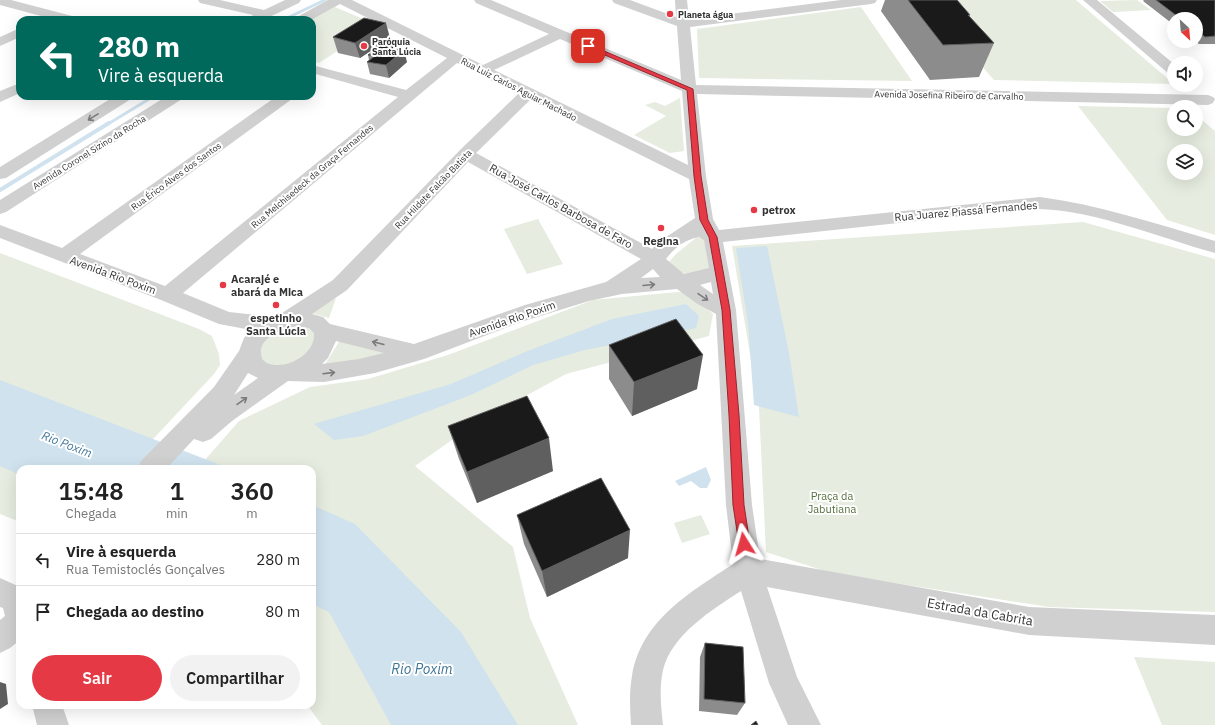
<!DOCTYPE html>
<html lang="pt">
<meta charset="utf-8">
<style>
:root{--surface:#fff;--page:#f2f2f2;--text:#222;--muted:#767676;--line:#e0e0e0;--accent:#e63946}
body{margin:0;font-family:"IBM Plex Sans",sans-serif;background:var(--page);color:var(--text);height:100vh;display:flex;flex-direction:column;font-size:15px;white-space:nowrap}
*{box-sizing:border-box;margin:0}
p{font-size:13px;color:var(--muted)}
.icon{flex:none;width:22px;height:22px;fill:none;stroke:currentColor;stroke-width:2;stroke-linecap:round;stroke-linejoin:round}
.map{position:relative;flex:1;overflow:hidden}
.panel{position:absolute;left:16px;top:465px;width:300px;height:244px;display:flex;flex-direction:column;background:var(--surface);border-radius:12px;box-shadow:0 4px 16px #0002}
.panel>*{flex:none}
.guide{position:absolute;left:16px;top:16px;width:300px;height:84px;border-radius:12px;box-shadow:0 4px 16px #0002;background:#00695c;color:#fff;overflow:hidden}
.needle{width:26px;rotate:154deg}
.buttons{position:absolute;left:1167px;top:12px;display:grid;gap:8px}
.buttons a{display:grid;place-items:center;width:36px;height:36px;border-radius:50%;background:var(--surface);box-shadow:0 4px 16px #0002;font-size:20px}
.pin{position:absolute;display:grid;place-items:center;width:34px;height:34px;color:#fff;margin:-17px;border-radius:8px;box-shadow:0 2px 6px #0006}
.me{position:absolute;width:44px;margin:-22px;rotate:352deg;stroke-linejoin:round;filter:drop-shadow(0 0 3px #0008)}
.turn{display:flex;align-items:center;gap:14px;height:84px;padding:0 16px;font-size:18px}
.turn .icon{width:52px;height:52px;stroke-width:2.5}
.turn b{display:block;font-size:28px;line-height:34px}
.eta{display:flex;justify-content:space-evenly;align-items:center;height:68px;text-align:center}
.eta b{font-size:24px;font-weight:600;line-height:28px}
.button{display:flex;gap:8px;margin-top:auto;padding:8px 16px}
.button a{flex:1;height:46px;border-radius:24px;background:var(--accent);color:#fff;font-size:16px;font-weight:600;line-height:46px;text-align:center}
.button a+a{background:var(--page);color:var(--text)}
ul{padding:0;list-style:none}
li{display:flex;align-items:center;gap:12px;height:52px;padding:0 16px;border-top:1px solid var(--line)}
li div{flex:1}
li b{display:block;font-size:15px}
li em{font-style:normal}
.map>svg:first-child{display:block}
</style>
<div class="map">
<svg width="1215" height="725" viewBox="0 0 1215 725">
<rect width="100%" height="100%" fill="#fff"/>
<path fill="#e6ecdf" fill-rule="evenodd" d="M923,0H1076L1174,84L994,80Z
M1137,0L1151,10L1113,12L1100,1Z
M335,7L377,25L319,63L312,61V20H309Z
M861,7L912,81L699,78L697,29Z
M680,98L684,151L670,153L634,135L666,116L645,105L655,102L665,106Z
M1078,106L1174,108V129H1196V115L1215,131V235L1167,220ZM1174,151H1196V173H1174Z
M538,219L563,264L527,274L504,229Z
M1083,222L1215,259V612L1049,607L831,573L766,552L759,408L732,246Z
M697,237L704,239L710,268C689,275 685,279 669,262L676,254Z
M0,253L199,329L212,336L219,354L220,365L214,374L125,469H20V522L0,514Z
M688,291L713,314L709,336L566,374L476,423L415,466L513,547L530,618L578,725H322L307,705H312V469H197L239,421L310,387L368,379L448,355L593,300Z
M336,298L329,318L307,312Z
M306,323L320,340L291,367L261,364L259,342L265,334Z
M340,340L396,352L324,366Z
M701,515L710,534L682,543L674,523Z
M1134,657L1215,662V725H1162Z"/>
<path fill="#cfe2ee" d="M767,246L789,353L799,417L754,405L748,323L736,248Z
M686,304L699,316L696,328L585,350L533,365L471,395L363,436L334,440L314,424L451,384L525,352L612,319Z
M0,380L231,469H20V475L0,466Z
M706,467L711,480L707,488H700L691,481L679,486L675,481Z
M312,505L355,524L461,632L518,725H391L329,612L312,604Z"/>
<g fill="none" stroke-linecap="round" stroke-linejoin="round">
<path stroke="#cfe2ee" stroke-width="3" d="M283,20L325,0
M108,124L154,96"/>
<path stroke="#cfe2ee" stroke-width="4" d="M0,190L109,123"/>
<path fill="#d0d0d0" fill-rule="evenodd" d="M0,0H11L76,17L78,20H56L0,5Z
M198,0H220L264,10L285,0H301L299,3L263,20H246L253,15L200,3Z
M328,0H352L483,65L549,34L476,3L474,0H491L681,80L677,26L614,3L612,0H630L676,17L675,0H687L689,19L841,0H877L875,3L871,4L690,27L696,85L1208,95L1213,97L1215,99L1213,103L1208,105L697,94L706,176L713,219L719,230L1040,197C1100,205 1157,224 1215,241V253C1160,238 1097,211 1040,209C1030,208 1019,210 1009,211L723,242L736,310L752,505L760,559L1029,607L1215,615V645L1029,635L767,587L797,677L821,725H788L769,683L741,591C712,610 672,634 663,670C659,688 661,707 663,725H631C630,709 629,692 632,676C641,620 691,592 733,564L726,505L716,314L696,303L677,289L622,294L589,301L521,322L424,359L375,373L324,382L288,381L232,421L211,439L203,442L194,439L166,469H138L141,461L214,387L239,351L244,338L251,330L219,324L161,300L0,238V225L62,248L277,96H294L292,99L80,254L165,286L398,97L312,73V65L406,90L447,58L340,4L311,20H295L297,17ZM560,39L682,91L688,165L494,70ZM457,63L518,94L460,150L333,280L279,315L273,317L229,312L183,293ZM530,100L689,179L695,218L657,243L652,249L476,153ZM468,162L641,259L606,282L525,305L414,344L330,324L323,317L312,314L347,290ZM699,237L704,240L709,268L684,274L666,259C674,248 686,239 699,237ZM653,269L660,277L641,278ZM711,282L713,294L700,285ZM297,326L309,328L314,333C316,354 286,371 267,363C263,361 261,358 261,353C259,337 285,328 297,326ZM336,341L384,353L359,359L322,364L328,358ZM248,373L258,378L234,395Z
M1083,0H1097L1174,64V75L1169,74Z
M20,28V37L0,46V37Z
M20,83V93L0,102V91Z
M115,96H133L131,99L6,178L0,179V167Z
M167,96H184L182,99L6,212L0,214V200Z
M0,578L20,587V640L10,648L0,653V620L5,616L3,608L0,607Z
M32,705H62L69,725H37Z"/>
</g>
<path fill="#8c8c8c" d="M885,0H957L970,15L969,16L994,43L979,77L930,80L881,11Z
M1144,0H1215V44H1199L1195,41H1196V19H1174V25L1143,1Z
M333,37L390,38L360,58L338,53Z
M368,55L407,62L389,78L370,74L367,62L369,60Z
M609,345L697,389L632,416L609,379Z
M448,426L553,471L477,503L459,459Z
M517,515L628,558L547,597L524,544Z
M705,643L745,703L737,715L699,711L700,657Z"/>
<path fill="#5f5f5f" d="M386,23L390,38L360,58L355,43Z
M404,50L407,62L389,78L386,65Z
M703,355L697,389L632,416L634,382Z
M549,438L553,471L477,503L467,472Z
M630,530L628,558L547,597L542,571Z
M0,682L6,684L8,704L0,709Z"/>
<path fill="#1a1a1a" stroke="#5f5f5f" d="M908,0H957L970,15H968L994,43L943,45Z
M1156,0H1215V36L1205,37L1196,30V19H1181Z
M364,18L386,23L355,43L333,37Z
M383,44L404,50L386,65L367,62L375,56L368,55Z
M676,319L703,355L634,382L609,345Z
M527,396L549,438L467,472L448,426Z
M601,478L630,530L542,571L517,515Z
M705,643L743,647L745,703L704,699Z
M756,721L758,725H751Z"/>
<defs><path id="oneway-shaft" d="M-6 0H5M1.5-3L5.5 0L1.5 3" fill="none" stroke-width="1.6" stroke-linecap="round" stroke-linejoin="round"/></defs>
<g stroke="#7a7a7a">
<use href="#oneway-shaft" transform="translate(93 117) rotate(148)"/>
<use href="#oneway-shaft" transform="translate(649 285) rotate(-5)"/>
<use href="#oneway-shaft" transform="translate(703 297) rotate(34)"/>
<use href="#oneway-shaft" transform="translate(378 343) rotate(-166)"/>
<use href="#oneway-shaft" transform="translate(329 373) rotate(-7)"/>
<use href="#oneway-shaft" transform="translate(242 401) rotate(-35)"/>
</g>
<path fill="#e63946" stroke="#96252e" d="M586,45H590L693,89L701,176L708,220L717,237L730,310L739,415L744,505L750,544L748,548L744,549L740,548L739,544L733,505L729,415L722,310L709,237L700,220L694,176L687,90L586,47Z"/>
<g fill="#e63946" stroke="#fff" stroke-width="1.5">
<circle cx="670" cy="14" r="4"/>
<circle cx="364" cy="46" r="4"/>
<circle cx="754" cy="210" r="4"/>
<circle cx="661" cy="228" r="4"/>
<circle cx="223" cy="285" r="4"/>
<circle cx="276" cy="305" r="4"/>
</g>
<g text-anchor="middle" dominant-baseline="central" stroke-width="4" stroke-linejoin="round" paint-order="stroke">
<g font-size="9" font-weight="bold" fill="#333" stroke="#fff" text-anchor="start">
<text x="678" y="14">Planeta água</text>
<text x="372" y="41">Paróquia<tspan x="372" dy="10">Santa Lúcia</tspan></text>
</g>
<g font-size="9" fill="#333" stroke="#fff">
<text transform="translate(519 89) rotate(27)">Rua Luiz Carlos Aguiar Machado</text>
<text transform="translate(949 95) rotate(1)">Avenida Josefina Ribeiro de Carvalho</text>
<text transform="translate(89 152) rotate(-32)">Avenida Coronel Sizino da Rocha</text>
<text transform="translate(176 176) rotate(-36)">Rua Érico Alves dos Santos</text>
<text transform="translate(312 176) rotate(-40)">Rua Melchisedeck da Graça Fernandes</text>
<text transform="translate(433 189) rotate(-46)">Rua Hildete Falcão Batista</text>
</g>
<g font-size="11" fill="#333" stroke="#fff">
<text transform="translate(561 206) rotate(29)">Rua José Carlos Barbosa de Faro</text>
<text transform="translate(966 211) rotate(-5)">Rua Juarez Piassá Fernandes</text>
<text transform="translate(113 275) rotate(20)">Avenida Rio Poxim</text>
<text transform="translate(512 319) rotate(-19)">Avenida Rio Poxim</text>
</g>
<g font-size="11" font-weight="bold" fill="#333" stroke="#fff" text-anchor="start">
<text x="762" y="210">petrox</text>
<text x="661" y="241" text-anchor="middle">Regina</text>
<text x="231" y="279">Acarajé e<tspan x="231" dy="13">abará da Mica</tspan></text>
<text x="276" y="318" text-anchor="middle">espetinho<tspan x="276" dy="13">Santa Lúcia</tspan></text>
</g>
<g font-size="11" fill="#56703f" stroke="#fff">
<text x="832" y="496">Praça da<tspan x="832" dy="13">Jabutiana</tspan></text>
</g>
<g font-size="12" font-style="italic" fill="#3f7597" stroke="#fff">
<text transform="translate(67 444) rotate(21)">Rio Poxim</text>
</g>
<g font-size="13" fill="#333" stroke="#fff">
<text transform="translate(980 612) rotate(10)">Estrada da Cabrita</text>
</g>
<g font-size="14" font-style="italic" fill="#3f7597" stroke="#fff">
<text x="422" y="669">Rio Poxim</text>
</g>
</g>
</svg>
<div class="buttons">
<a><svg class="needle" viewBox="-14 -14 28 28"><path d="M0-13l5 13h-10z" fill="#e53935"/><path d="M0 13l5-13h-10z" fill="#767676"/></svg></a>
<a><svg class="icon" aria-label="sound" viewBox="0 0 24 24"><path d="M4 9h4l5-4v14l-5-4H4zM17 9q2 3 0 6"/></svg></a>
<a><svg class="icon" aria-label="search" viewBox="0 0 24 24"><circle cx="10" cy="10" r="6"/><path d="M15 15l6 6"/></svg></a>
<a><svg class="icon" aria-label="layers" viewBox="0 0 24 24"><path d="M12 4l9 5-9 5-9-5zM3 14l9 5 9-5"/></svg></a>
</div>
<div class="pin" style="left:588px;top:46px;background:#d93025"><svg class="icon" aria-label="arrive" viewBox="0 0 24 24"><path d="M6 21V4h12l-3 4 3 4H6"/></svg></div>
<svg class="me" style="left:744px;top:544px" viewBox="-20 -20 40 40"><path d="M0-17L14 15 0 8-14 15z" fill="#e63946" stroke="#fff" stroke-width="4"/></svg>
<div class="guide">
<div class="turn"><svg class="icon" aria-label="left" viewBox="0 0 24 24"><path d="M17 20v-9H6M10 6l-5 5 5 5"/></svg><div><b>280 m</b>Vire à esquerda</div></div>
</div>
<section class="panel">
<div class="eta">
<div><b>15:48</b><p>Chegada</p></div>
<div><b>1</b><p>min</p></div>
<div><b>360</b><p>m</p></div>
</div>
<ul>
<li><svg class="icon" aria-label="left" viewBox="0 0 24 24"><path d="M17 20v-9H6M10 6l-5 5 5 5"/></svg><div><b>Vire à esquerda</b><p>Rua Temistoclés Gonçalves</p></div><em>280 m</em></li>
<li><svg class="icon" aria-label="arrive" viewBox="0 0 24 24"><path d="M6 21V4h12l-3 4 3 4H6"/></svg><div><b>Chegada ao destino</b></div><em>80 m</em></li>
</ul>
<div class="button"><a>Sair</a><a>Compartilhar</a></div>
</section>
</div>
